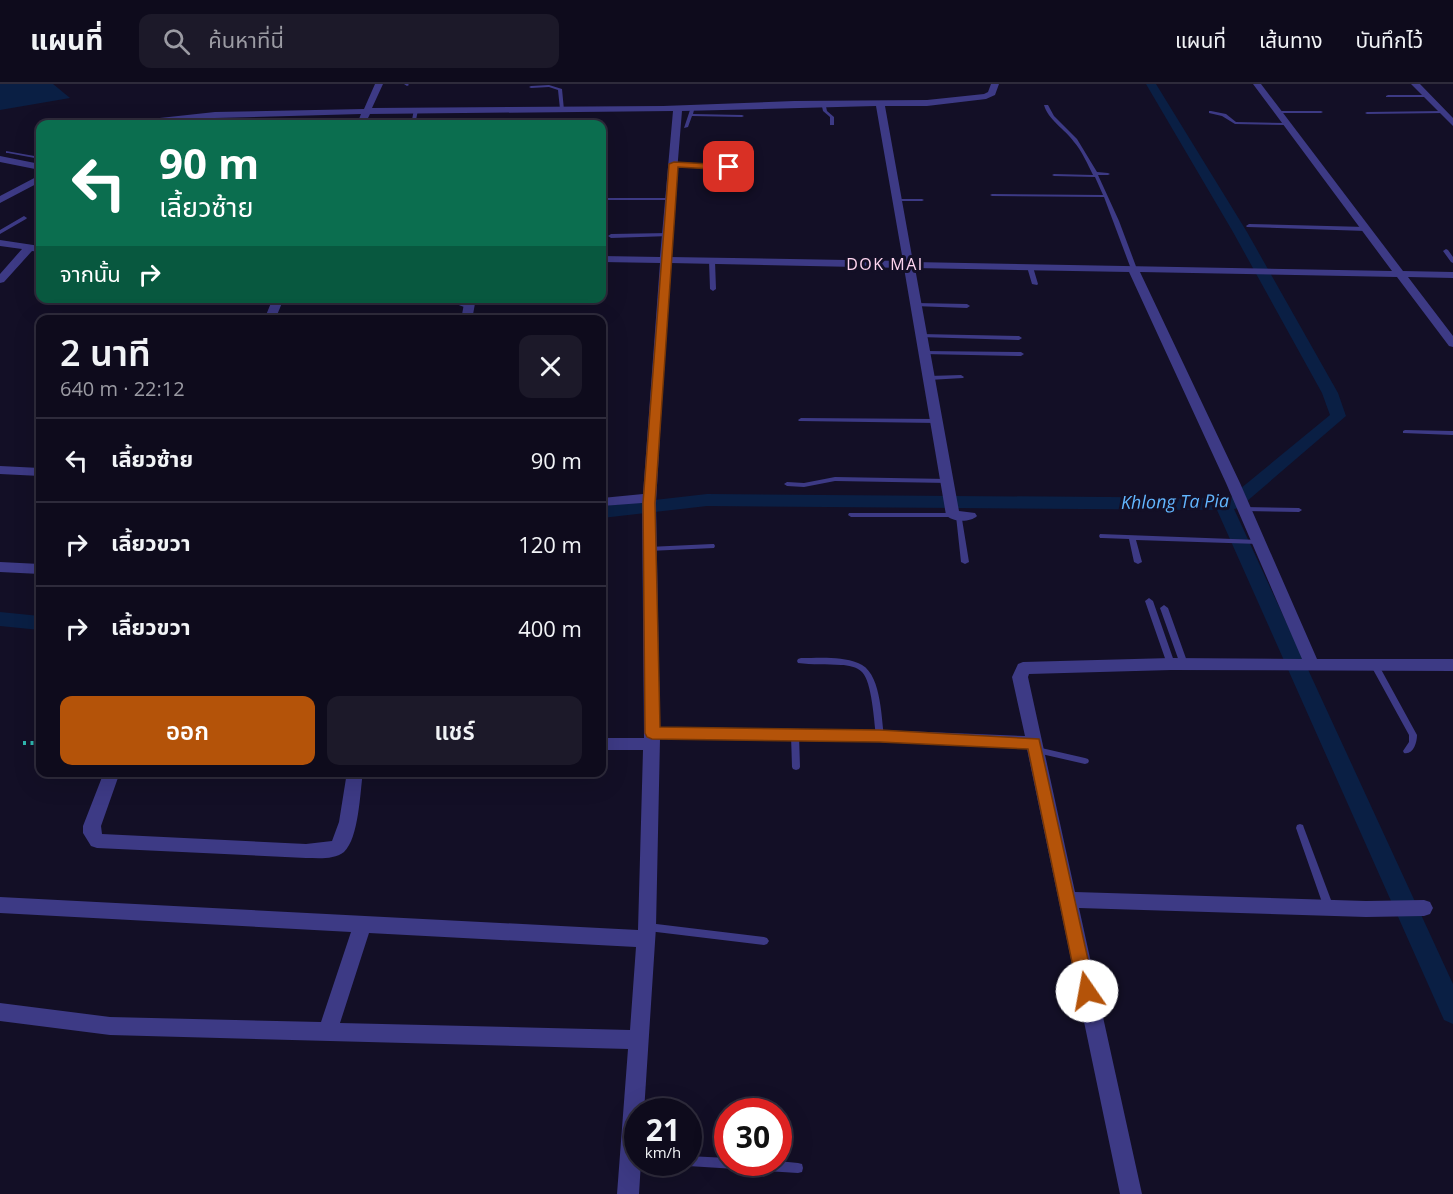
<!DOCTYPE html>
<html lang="th">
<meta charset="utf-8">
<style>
:root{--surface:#0e0b1c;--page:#1c1929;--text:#f1f3f6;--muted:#9b9ba3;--line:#2e2b3b;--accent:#b45309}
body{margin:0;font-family:"Open Sans","Noto Sans Thai",sans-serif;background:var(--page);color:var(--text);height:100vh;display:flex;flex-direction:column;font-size:22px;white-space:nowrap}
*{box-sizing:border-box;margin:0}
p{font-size:20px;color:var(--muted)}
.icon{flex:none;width:33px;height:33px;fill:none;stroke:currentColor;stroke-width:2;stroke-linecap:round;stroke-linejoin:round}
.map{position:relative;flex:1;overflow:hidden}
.drawer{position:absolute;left:36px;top:231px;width:570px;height:462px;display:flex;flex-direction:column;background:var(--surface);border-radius:12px;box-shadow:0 6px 24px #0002,0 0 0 2px var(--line)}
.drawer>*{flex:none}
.top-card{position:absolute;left:36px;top:36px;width:570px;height:183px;border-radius:12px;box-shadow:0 6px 24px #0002,0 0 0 2px var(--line);background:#0b6e4f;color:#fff;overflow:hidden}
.speed{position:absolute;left:624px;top:1014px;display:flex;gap:12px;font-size:30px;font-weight:700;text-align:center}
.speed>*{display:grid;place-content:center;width:78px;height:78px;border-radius:50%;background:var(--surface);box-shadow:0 6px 24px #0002,0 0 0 2px var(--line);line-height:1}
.speed small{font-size:15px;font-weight:400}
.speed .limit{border:9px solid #d22;background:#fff;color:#111}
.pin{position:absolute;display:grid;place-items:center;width:51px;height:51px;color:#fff;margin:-26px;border-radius:12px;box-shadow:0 3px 9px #0006}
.me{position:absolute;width:66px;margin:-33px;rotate:348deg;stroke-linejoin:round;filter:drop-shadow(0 0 4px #0008)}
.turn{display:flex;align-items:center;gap:21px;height:126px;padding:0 24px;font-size:27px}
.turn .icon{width:78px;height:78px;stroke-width:2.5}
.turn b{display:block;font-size:42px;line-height:51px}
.then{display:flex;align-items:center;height:57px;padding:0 24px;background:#0003;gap:12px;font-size:22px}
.round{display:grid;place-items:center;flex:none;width:63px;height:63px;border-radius:12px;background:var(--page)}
.overview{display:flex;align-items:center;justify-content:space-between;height:102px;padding:0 24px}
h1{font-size:36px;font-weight:600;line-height:45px}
.cta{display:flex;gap:12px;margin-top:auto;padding:12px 24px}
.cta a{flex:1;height:69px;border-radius:12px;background:var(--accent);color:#fff;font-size:24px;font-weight:600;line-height:69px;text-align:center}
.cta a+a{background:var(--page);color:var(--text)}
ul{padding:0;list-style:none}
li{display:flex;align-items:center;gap:18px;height:84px;padding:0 24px;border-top:2px solid var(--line)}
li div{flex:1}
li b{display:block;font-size:22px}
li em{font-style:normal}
header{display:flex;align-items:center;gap:36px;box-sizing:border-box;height:84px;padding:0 30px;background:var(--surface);border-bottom:2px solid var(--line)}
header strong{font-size:28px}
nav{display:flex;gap:33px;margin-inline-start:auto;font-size:21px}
.search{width:420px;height:54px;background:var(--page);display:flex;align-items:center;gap:15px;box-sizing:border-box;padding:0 21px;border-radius:12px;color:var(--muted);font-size:22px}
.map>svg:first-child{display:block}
</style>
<header>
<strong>แผนที่</strong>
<div class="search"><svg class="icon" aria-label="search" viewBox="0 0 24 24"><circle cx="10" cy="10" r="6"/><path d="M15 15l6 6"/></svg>ค้นหาที่นี่</div>
<nav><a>แผนที่</a><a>เส้นทาง</a><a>บันทึกไว้</a></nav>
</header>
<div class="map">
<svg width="1453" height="1110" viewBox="0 0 1453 1110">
<rect width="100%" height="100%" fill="#130f26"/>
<path fill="#0a1f44" d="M0,0H53L70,14L0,26Z"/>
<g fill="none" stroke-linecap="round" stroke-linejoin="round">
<path fill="#0a1f44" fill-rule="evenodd" d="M1146,0H1156L1247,148L1338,309L1346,332L1239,424L1234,425L1453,900V940L1444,936L1217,426L707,422L602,434V422L707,410L1229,414L1330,331L1322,309L1233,148Z
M0,528L40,532V546L0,542Z"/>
<path stroke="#2fb8b0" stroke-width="4" stroke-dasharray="3 4.5" stroke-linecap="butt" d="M23,659H40"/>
<path fill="#3d3a85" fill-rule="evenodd" d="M404,0H408L409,1L407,2Z
M549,1L562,5L564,26L560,25L558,6L549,3L531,4L529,3L531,2Z
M1388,11H1427L1429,12L1427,13H1386V12Z
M821,18H825L827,27L834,33V41H830V33L823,27Z
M1044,21H1048L1054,32L1077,55L1097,88L1108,89L1110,90L1108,91H1098L1119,137L1137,185L1136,186L1131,185L1104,113L992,112L990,111L992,110L1103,111L1095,93L1054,92L1052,91L1054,90L1093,91C1088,81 1082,67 1074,58C1065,45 1048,36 1044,21Z
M414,25L418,26L416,36L422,40H418L412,36Z
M690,26H694L693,30L742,31L744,32L742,33L692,32L688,43L684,44Z
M1211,27L1226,30L1236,38L1286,39L1288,40L1286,41L1235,40L1222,32L1209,29V27Z
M1277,27H1321L1323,28L1321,29H1275V27Z
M1442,27H1444V29L1367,30L1365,29L1367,28Z
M6,67L40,73V75L8,69H6Z
M672,79L730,82L732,83L730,84L674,81L672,80Z
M602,114H671L673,115L671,116H602Z
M894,115H922L924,116L922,117H896L894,116Z
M24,132L27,134L26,135L0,150V146Z
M1249,140L1366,143L1369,145L1366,147L1247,143L1246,142Z
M668,149L671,151L670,152L611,154L608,152L611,150Z
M1446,165L1448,166L1453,173V179L1451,178L1443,167Z
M712,175L715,177L716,205L713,207L710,205L709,177Z
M1030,181L1033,183L1038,200L1037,201L1032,200L1027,183Z
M439,214H448L472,223L471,224H467Z
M916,219L967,220L970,222L967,224L914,222V220Z
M921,250L1019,252L1022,254L1019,256L919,253L918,252Z
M925,267L1021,268L1024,270L1021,272L923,270V268Z
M961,291L964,293L963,294L929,296L926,294L929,292Z
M801,334L937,335L940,337L937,339L799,337L798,336Z
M1405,346L1453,347V351L1403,349V347Z
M835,393L948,395L951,397L948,399L835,397L804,403L787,402L784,400L787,398L804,399Z
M1243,423L1299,424L1302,426L1299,428L1245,427H1243L1242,425Z
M849,429H953L956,430L959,429H961L969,478L965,480L961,478L956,432L953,433H851L848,431Z
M1100,450L1259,456L1262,458L1259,460L1136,456L1142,478L1138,480L1134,478L1129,455L1102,454H1100L1099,452Z
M712,460H714L715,462L714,464L648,467L645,465L648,463Z
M1149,514L1153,517L1175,580L1174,582H1168L1167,580L1145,517Z
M1164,521L1168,524L1188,580L1187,582H1181L1180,580L1160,524Z
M801,574C819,574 841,572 858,579C881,587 881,631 884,652L883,654H877L876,652C874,637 872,598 862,588C857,583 848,581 841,581C827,580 812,581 798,579L797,577L798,575Z
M1374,577L1377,578L1417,651C1417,659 1413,671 1404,669L1403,667L1409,658V651L1370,580L1371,578Z
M795,648L798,649L799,651L800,683L799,685L796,686L793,685L792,683L791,651L792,649Z
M1037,663L1085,674L1088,675L1089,677L1088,679L1085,680L1037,669L1034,668L1033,666L1034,664Z
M1300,740L1303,741L1304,744L1334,824L1332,827L1329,828L1326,827L1324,824L1296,744L1297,741Z
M648,839L764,853L767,854L769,857L767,860L764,861L648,847L645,846L643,843L645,840Z
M688,1072L728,1074V1078H778V1077L798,1079L802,1080L803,1084L802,1088L798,1089L688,1082L684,1081L683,1078H688Z"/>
<path fill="#3d3a85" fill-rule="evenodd" d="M375,0H383L372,24L663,22L794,17L927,16L984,10L988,8L991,0H999L995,11L986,15L927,22H885L913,178L1392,187L1253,0H1261L1403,187L1453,188V194L1408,193L1453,252V263L1449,262L1397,193L1140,188L1240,399L1317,575H1453V587L1171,586L1029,590L1028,593L1075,808L1366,817L1424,816L1430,818L1433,824L1430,830L1424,832L1366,833L1079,824L1142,1110H1120L1027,665L880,658L660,655L656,843L644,1028H638V1078H641L639,1110H617L628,965L110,951L0,937V919L110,933L321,938L351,848L0,829V813L638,846L643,666H602V654H644L642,419L602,422V414L643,410L660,179L602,178V172L660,173L673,27L370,30L365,40H357L361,30L215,34L152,40H128L132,37L215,28L364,25ZM876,22L903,177L670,173L682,27ZM670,179L904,184L946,431C952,438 970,439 977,432L975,429L959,427L915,184L1129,188L1226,399L1302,575L1171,574L1023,578L1018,580L1012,593L1025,652L880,646L660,643L656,419ZM369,849L636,863L630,946L340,939Z
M1411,0H1420L1453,34V42Z
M0,72L40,80V86L0,78Z
M40,91V98L0,119V112Z
M0,156L40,162V168L32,167L4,198L0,199V190L22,165L0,162Z
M273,214H284L275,236H264Z
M465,214H476L472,236H461Z
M0,382L40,384V392L0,390Z
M0,478L40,480V490L0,488Z
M104,688H120L101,742L102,750L306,760L332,757L339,738L347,688H363C360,708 359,754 344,768C334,776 318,774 306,774L97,764L91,762L83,749V742Z"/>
</g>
<path fill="#b45309" stroke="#753606" stroke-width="1.5" d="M674,78L729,81L734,83L729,86L678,83L655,419L660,643L880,646L1039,655L1095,907L1093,912L1087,915L1080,912L1078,907L1028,665L880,658L652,655L647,653L645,649L643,419L669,80Z"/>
<g text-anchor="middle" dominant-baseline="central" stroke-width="6" stroke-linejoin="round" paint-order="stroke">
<g font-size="16" letter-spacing="1.5" fill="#ffd6f0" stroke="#130f26">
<text x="885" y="180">DOK MAI</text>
</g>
<g font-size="18" font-style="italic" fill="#62b6ff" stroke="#130f26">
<text transform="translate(1175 417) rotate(-1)">Khlong Ta Pia</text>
</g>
</g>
</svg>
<div class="speed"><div>21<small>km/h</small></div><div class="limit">30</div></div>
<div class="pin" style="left:729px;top:83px;background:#d93025"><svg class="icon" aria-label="arrive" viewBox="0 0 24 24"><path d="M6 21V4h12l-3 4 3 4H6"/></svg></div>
<svg class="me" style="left:1087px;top:907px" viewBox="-20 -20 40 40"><circle r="19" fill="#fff"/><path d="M0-13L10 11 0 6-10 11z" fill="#b45309"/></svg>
<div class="top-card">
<div class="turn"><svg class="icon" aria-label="left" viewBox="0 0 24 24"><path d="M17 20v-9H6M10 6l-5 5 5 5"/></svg><div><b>90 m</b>เลี้ยวซ้าย</div></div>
<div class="then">จากนั้น<svg class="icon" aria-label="right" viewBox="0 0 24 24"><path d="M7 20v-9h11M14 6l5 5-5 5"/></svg></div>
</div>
<section class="drawer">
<div class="overview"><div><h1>2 นาที</h1><p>640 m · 22:12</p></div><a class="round"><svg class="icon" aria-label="close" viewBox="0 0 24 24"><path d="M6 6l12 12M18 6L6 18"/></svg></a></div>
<ul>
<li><svg class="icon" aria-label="left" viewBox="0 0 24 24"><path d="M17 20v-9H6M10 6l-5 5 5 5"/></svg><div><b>เลี้ยวซ้าย</b></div><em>90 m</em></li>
<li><svg class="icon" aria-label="right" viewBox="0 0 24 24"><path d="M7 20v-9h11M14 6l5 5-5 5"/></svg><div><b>เลี้ยวขวา</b></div><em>120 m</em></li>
<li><svg class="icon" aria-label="right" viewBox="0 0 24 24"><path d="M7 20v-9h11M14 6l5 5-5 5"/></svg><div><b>เลี้ยวขวา</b></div><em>400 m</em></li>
</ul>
<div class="cta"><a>ออก</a><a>แชร์</a></div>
</section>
</div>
